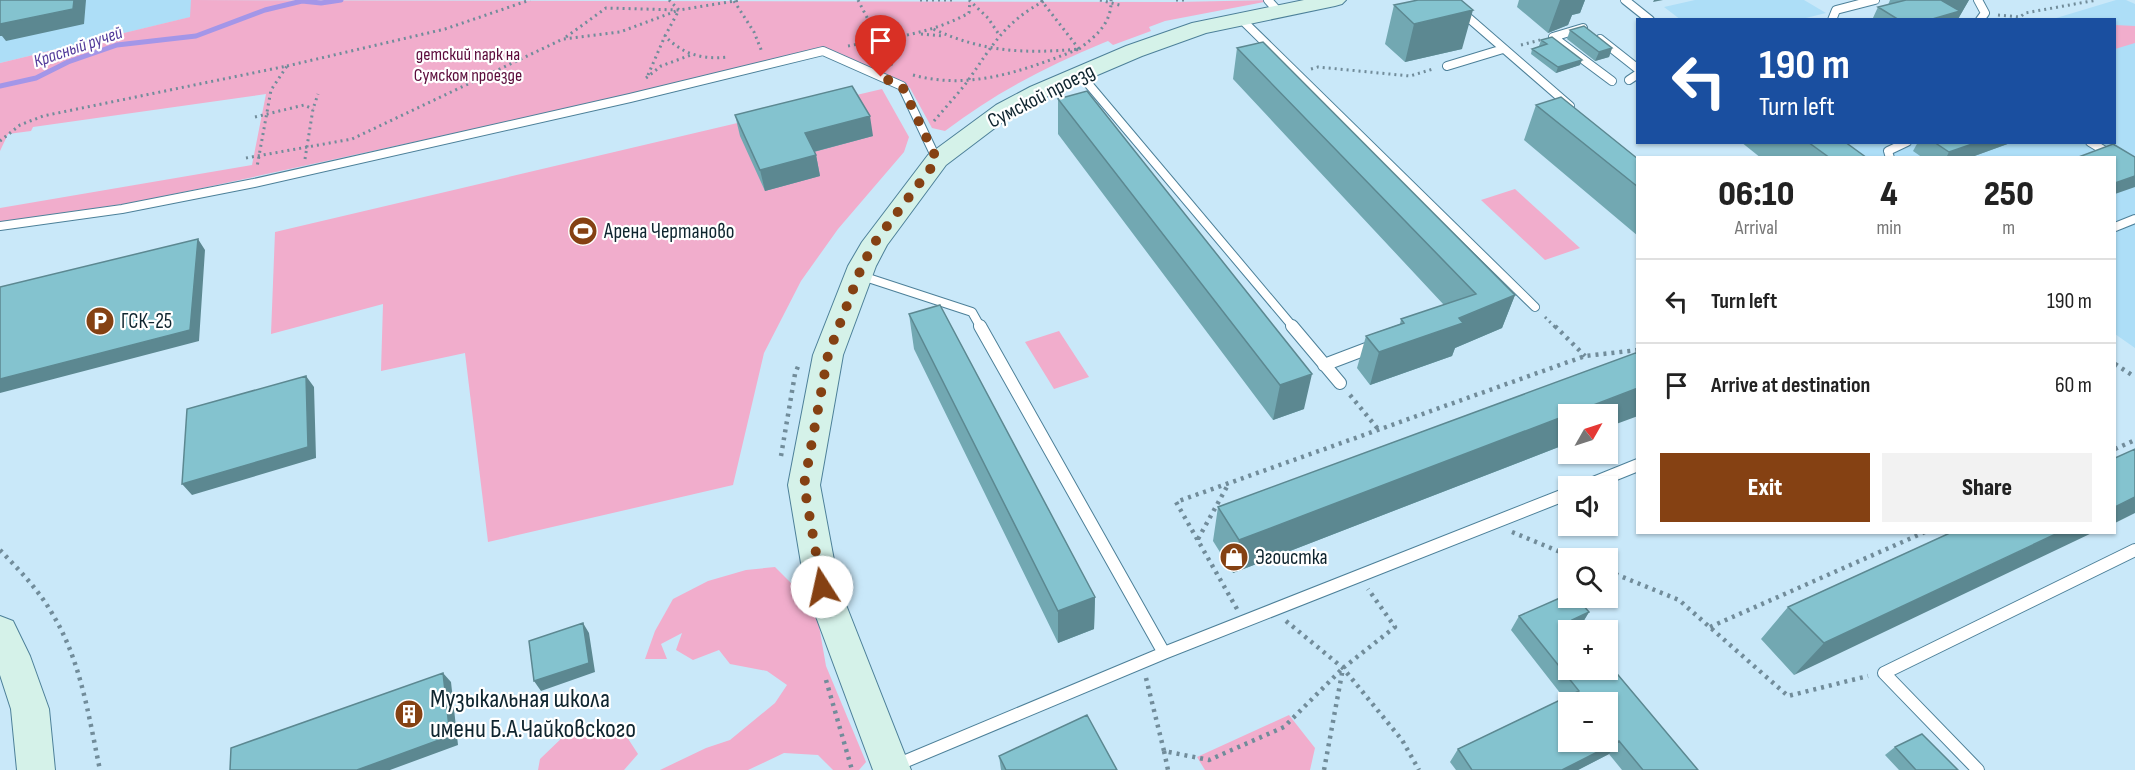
<!DOCTYPE html>
<meta charset="utf-8">
<style>
:root{--surface:#fff;--page:#f2f2f2;--text:#222;--muted:#767676;--line:#e0e0e0;--accent:#854113}
body{margin:0;font-family:"Sofia Sans Condensed",sans-serif;background:var(--page);color:var(--text);height:100vh;display:flex;flex-direction:column;font-size:22px;white-space:nowrap}
*{box-sizing:border-box;margin:0}
p{font-size:20px;color:var(--muted)}
.icon{flex:none;width:33px;height:33px;fill:none;stroke:currentColor;stroke-width:2;stroke-linecap:round;stroke-linejoin:round}
.map{position:relative;flex:1;overflow:hidden}
.drawer{position:absolute;left:1636px;top:156px;width:480px;height:378px;display:flex;flex-direction:column;background:var(--surface);border-radius:0px;box-shadow:0 2px 4px #0004}
.drawer>*{flex:none}
.top-card{position:absolute;left:1636px;top:18px;width:480px;height:126px;border-radius:0px;box-shadow:0 2px 4px #0004;background:#1a4fa0;color:#fff;overflow:hidden}
.needle{width:39px;rotate:51deg}
.fabs{position:absolute;left:1558px;top:404px;display:grid;gap:12px}
.fabs a{display:grid;place-items:center;width:60px;height:60px;border-radius:0px;background:var(--surface);box-shadow:0 2px 4px #0004;font-size:30px}
.pin{position:absolute;display:grid;place-items:center;width:51px;height:51px;color:#fff;margin:-62px -26px;border-radius:50% 50% 50% 0;rotate:-45deg;box-shadow:0 0 6px #0007}
.pin .icon{rotate:45deg}
.me{position:absolute;width:66px;margin:-33px;rotate:350deg;stroke-linejoin:round;filter:drop-shadow(0 0 4px #0008)}
.turn{display:flex;align-items:center;gap:21px;height:126px;padding:0 24px;font-size:27px}
.turn .icon{width:78px;height:78px;stroke-width:2.5}
.turn b{display:block;font-size:42px;line-height:51px}
.eta{display:flex;justify-content:space-evenly;align-items:center;height:102px;text-align:center}
.eta b{font-size:36px;font-weight:800;line-height:42px}
.primary-button{display:flex;gap:12px;margin-top:auto;padding:12px 24px}
.primary-button a{flex:1;height:69px;border-radius:0px;background:var(--accent);color:#fff;font-size:24px;font-weight:800;line-height:69px;text-align:center}
.primary-button a+a{background:var(--page);color:var(--text)}
ul{padding:0;list-style:none}
li{display:flex;align-items:center;gap:18px;height:84px;padding:0 24px;border-top:2px solid var(--line)}
li div{flex:1}
li b{display:block;font-size:22px}
li em{font-style:normal}
.map>svg:first-child{display:block}
</style>
<div class="map">
<svg width="2135" height="770" viewBox="0 0 2135 770">
<rect width="100%" height="100%" fill="#c9e8f9"/>
<path fill="#addef7" d="M0,0H191V17L0,63Z
M1695,0H1804L1826,13L1798,20H1681L1664,7Z
M2116,0H2126L2135,4V348L2115,334V158L1859,157L1837,143L2115,142V20L2053,19Z"/>
<path fill="#f1adcc" d="M191,0L1178,2L1274,0L1165,21L1149,27L1151,31L1113,45L1108,41L1103,43C1047,66 993,94 945,131L932,128L910,88L826,48L633,94L212,186L130,203L0,222V208L252,165L266,94L33,127L31,131L8,134L0,151V63L190,17Z
M2115,25L2135,26V43L2115,49Z
M882,89L909,137L904,152L838,229L801,281L764,353L733,485L488,542L465,353L381,371L383,304L271,334L275,232Z
M1515,189L1580,248L1545,260L1481,200Z
M1059,331L1089,377L1054,389L1025,342Z
M775,567L799,591L818,620L826,666L866,762L859,770H833L818,755L784,753L748,770H660L706,748L730,740L775,703L787,685L767,671L730,664L719,650L693,660L676,650L682,633L661,644L667,659H645L655,631L673,599L708,581L746,570Z
M1289,715L1315,748L1310,770H1205L1197,757Z
M596,732L625,734L638,754L624,770H538L540,759L566,734Z"/>
<g fill="none" stroke-linecap="round" stroke-linejoin="round">
<path stroke="#a396e8" stroke-width="5" d="M0,86L36,78L68,62L117,45L196,36L265,10L302,1L321,3L341,0"/>
<g stroke="#4d8099" stroke-width="10">
<path id="lane-far1" d="M1268,0L1277,10
M1448,0L1570,106
M1625,0L1650,20
M1978,0L1985,13L1980,20
M1240,18L1535,307
M1832,20L1836,10L1875,0
M1583,28L1553,37L1612,81
M1600,39L1638,69
M1447,66L1503,49
M1080,74L1294,328
M1629,80L1638,74
M2090,142L2135,169
M1890,158L1888,151L1907,142
M0,226L122,209L254,183L630,98L823,51L902,86L937,160
M2115,227L2135,219
M859,275L972,312L981,328"/>
</g>
<g stroke="#4d8099" stroke-width="14">
<path id="lane" d="M1292,326L1340,383
M1324,365L1374,346
M1586,486L1638,465
M1164,653L1569,493
M894,766L1164,653L980,326
M1978,770L1884,673L2135,550"/>
</g>
<g stroke="#4d8099" stroke-width="2">
<path id="secondary" d="M1304,0H1346L1342,4L1335,6L1206,33L1142,56L1046,97L1012,115L946,165L887,245L876,266L843,355L820,485L839,587L911,770H873L805,587L788,485L813,355L848,266L862,242L928,155L996,105L1030,87L1126,46L1192,23Z
M0,616L13,621L30,656L49,709L55,770H17L11,709L0,675Z"/>
</g>
<path stroke="#718c9a" stroke-width="3" stroke-dasharray="2 4" stroke-linecap="butt" d="M669,0L679,10L665,36C682,54 703,60 727,57
M858,0L892,66
M920,0H955
M969,0L988,18L998,33
M1041,0L1079,49
M1100,0L1123,6
M1176,0H1186
M734,1L754,32L762,52
M1998,15L2020,17L2025,13L2097,0
M921,34L943,36
M566,37L606,8L679,10L741,0
M1521,45L1540,40
M848,46C890,38 931,34 969,13L970,1
M1079,49C1096,36 1112,23 1111,0
M287,66L445,29L530,0
M1311,69L1318,67L1410,76L1433,69
M648,75L665,36
M913,75C971,91 1025,70 1079,49C1023,54 984,52 933,29
M646,78L661,66L691,55
M255,117L304,105L313,109
M934,121C945,108 957,95 967,82C993,45 1004,22 1046,0
M0,141L20,125L43,116L287,66L271,90L257,167
M246,158L352,139L563,39L620,32L679,10
M305,159L313,109L318,94
M1545,317L1556,328"/>
<path stroke="#718c9a" stroke-width="4.5" stroke-dasharray="3 5" stroke-linecap="butt" d="M1555,326L1585,356
M2115,364L2135,377
M1350,395L1378,429
M2115,449L2135,440
M781,456L795,374L799,364
M1512,532L1575,558
M1198,539L1229,483
M0,550C19,570 39,590 53,615C81,661 89,718 100,770
M1608,571L1679,600L1788,696L1868,676
M1237,609L1176,502L1585,356L1638,350
M1286,621L1343,668L1402,740L1419,770
M1710,627L1925,532
M1146,678L1164,751L1209,760L1284,727L1343,668
M826,680L852,770
M1164,751L1168,770
M1324,770L1343,668L1395,627L1368,589"/>
<use href="#lane-far1" stroke="#fff" stroke-width="8"/>
<use href="#lane" stroke="#fff" stroke-width="12"/>
<use href="#secondary" fill="#d5f2e9" fill-rule="evenodd"/>
</g>
<path fill="#72a8b2" d="M1519,0H1585L1580,13L1572,15L1568,25L1548,33L1517,7Z
M1890,0H1969L1958,19H1954L1872,20L1878,7L1888,5Z
M1394,5L1462,49L1405,62L1385,44Z
M1570,30L1612,48L1609,57L1595,61L1567,39Z
M1541,40L1580,65L1556,73L1531,54L1532,49L1540,46H1539Z
M1237,48L1515,295L1502,328L1455,348L1452,356L1370,385L1357,368L1366,336L1400,324L1401,319L1444,305L1233,79Z
M1058,99L1304,409L1273,420L1058,134Z
M1536,105L1638,159V236L1524,140Z
M735,115L873,136L814,152L816,155L820,176L765,191L740,136Z
M1741,142H1845L1867,158H1761Z
M1918,142H2013L1969,158H1923L1913,151Z
M909,314L1095,597L1094,629L1058,643L914,349Z
M1569,414V443L1233,573L1213,541L1218,507Z
M1952,532L1794,675L1761,639L1788,607Z
M1589,612L1580,627H1578L1698,770H1622L1609,754L1578,770H1456L1450,762L1458,749L1564,698L1511,630L1519,616Z
M1895,747L1958,770H1899L1885,755Z
M999,756L1117,770H1001Z"/>
<path fill="#5c8891" d="M74,0H86L84,24L6,41L2,36H0V24Z
M1560,0H1585L1580,13L1572,15L1568,25L1548,33Z
M1654,0H1663L1653,2Z
M1929,0H1969L1958,19H1954L1917,20Z
M1473,10L1462,49L1405,62L1414,24Z
M1612,48L1609,57L1595,61L1599,52Z
M1582,60L1580,65L1556,73L1558,67Z
M870,116L873,136L809,153L805,133Z
M1978,142H2013L1969,158H1946L1949,152Z
M816,155L820,176L765,191L760,170Z
M2135,176V187L2115,194V183Z
M198,239L205,250L199,341L0,393V379Z
M1515,295L1502,328L1455,348L1452,356L1370,385L1379,352Z
M1312,374L1304,409L1273,420L1280,385Z
M306,376L314,387L316,458L192,495L182,484Z
M1638,388V416L1608,427V414H1570Z
M1569,414V443L1233,573L1239,540Z
M2135,497V513L2115,523V507Z
M2060,532H2094L1794,675L1824,643Z
M1095,597L1094,629L1058,643V611Z
M1589,612L1580,627L1572,630V620Z
M583,623L589,633L595,672L541,691L534,681Z
M443,673L451,682L458,745L390,770H357Z
M1619,741L1609,754L1578,770H1562Z"/>
<path fill="#84c3cf" stroke="#5c8891" stroke-width="1.5" fill-rule="evenodd" d="M0,0H74L73,9L0,24Z
M1418,0H1461L1473,10L1414,24L1394,5Z
M1906,0H1941L1960,11L1929,20H1899L1878,7Z
M1584,26L1612,48L1599,52L1570,30Z
M1552,37L1582,60L1558,67L1532,49L1547,44L1541,40Z
M1263,42L1515,295L1459,318L1463,323L1379,352L1366,336L1404,323L1401,319L1476,294L1237,48Z
M852,86L870,116L805,133L816,155L760,170L735,115Z
M1087,91L1312,374L1280,385L1058,99Z
M1561,97L1638,159V187L1536,105Z
M1808,142H1845L1867,158H1830Z
M1934,142H1978L1949,152Z
M2113,144L2135,157V176L2115,183V158H2076Z
M198,239L190,330L0,379V287Z
M940,305L1095,597L1058,611L909,314Z
M1638,352V388L1239,540L1218,507Z
M306,376L308,447L182,484L187,409Z
M2135,449V497L2115,507V458Z
M1952,532H2060L1824,643L1788,607Z
M1569,594V597H1576L1589,612L1572,620L1581,630H1569V669H1608V663L1698,770H1643L1619,741L1562,770H1472L1458,749L1579,691L1519,616ZM1569,702H1608V741H1569Z
M583,623L589,663L534,681L529,641Z
M443,673L450,736L357,770H230L231,748Z
M1087,715L1117,770H1006L999,756Z
M1922,734L1958,770H1916L1895,747Z"/>
<g fill="none" stroke-linecap="round" stroke-linejoin="round">
<path stroke="#854113" stroke-width="10" stroke-dasharray="0 18" d="M822,587L804,485L828,355L862,266L875,242L937,160L902,86L881,77"/>
</g>
<defs>
<g id="stadium-disc" transform="scale(1.5)"><circle r="9.5" fill="#854113" stroke="#fff"/><path d="M0-5a6.5 5 0 1 0 0 10a6.5 5 0 1 0 0-10ZM-3.5-1.8h7v3.6h-7Z" fill="#fff"/></g>
<g id="parking-disc" transform="scale(1.5)"><circle r="9.5" fill="#854113" stroke="#fff"/><path d="M-3.5-5.5H1a3.5 3.5 0 0 1 0 7H-1V5.5H-3.5ZM-1-3.4V-.6H.8a1.4 1.4 0 0 0 0-2.8Z" fill="#fff"/></g>
<g id="shop-disc" transform="scale(1.5)"><circle r="9.5" fill="#854113" stroke="#fff"/><path d="M-5-2.5h2.3a2.7 3.5 0 0 1 5.4 0H5L5.5 6h-11ZM-1.5-2.5h3a1.5 2.3 0 0 0-3 0Z" fill="#fff"/></g>
<g id="building-disc" transform="scale(1.5)"><circle r="9.5" fill="#854113" stroke="#fff"/><path d="M-4-6H4V6H1V3H-1V6H-4ZM-2.5-4.3h1.7v1.8h-1.7ZM.8-4.3h1.7v1.8H.8ZM-2.5-1h1.7V.8h-1.7ZM.8-1h1.7V.8H.8Z" fill="#fff"/></g>
</defs>
<g fill-rule="evenodd">
<use href="#stadium-disc" x="583" y="231"/>
<use href="#parking-disc" x="100" y="321"/>
<use href="#shop-disc" x="1234" y="557"/>
<use href="#building-disc" x="409" y="714"/>
</g>
<g text-anchor="middle" dominant-baseline="central" stroke-width="4.5" stroke-linejoin="round" paint-order="stroke">
<g font-size="18" font-style="italic" fill="#533b9b" stroke="#fff">
<text transform="translate(78 47) rotate(-19)">Красный ручей</text>
</g>
<g font-size="18" fill="#5b0c3b" stroke="#fff">
<text x="468" y="54">детский парк на<tspan x="468" dy="21">Сумском проезде</tspan></text>
</g>
<g font-size="21" fill="#0f252f" stroke="#fff">
<text transform="translate(1041 96) rotate(-27)">Сумской проезд</text>
</g>
<g font-size="21" fill="#0f252f" stroke="#fff" text-anchor="start">
<text x="604" y="231">Арена Чертаново</text>
<text x="121" y="321">ГСК-25</text>
<text x="1255" y="557">Эгоистка</text>
</g>
<g font-size="26" fill="#0f252f" stroke="#fff" text-anchor="start">
<text x="430" y="699">Музыкальная школа<tspan x="430" dy="30">имени Б.А.Чайковского</tspan></text>
</g>
</g>
</svg>
<div class="fabs">
<a><svg class="needle" viewBox="-14 -14 28 28"><path d="M0-13l5 13h-10z" fill="#e53935"/><path d="M0 13l5-13h-10z" fill="#767676"/></svg></a>
<a><svg class="icon" aria-label="sound" viewBox="0 0 24 24"><path d="M4 9h4l5-4v14l-5-4H4zM17 9q2 3 0 6"/></svg></a>
<a><svg class="icon" aria-label="search" viewBox="0 0 24 24"><circle cx="10" cy="10" r="6"/><path d="M15 15l6 6"/></svg></a>
<a>+</a>
<a>−</a>
</div>
<div class="pin" style="left:881px;top:77px;background:#d93025"><svg class="icon" aria-label="arrive" viewBox="0 0 24 24"><path d="M6 21V4h12l-3 4 3 4H6"/></svg></div>
<svg class="me" style="left:822px;top:587px" viewBox="-20 -20 40 40"><circle r="19" fill="#fff"/><path d="M0-13L10 11 0 6-10 11z" fill="#854113"/></svg>
<div class="top-card">
<div class="turn"><svg class="icon" aria-label="left" viewBox="0 0 24 24"><path d="M17 20v-9H6M10 6l-5 5 5 5"/></svg><div><b>190 m</b>Turn left</div></div>
</div>
<section class="drawer">
<div class="eta">
<div><b>06:10</b><p>Arrival</p></div>
<div><b>4</b><p>min</p></div>
<div><b>250</b><p>m</p></div>
</div>
<ul>
<li><svg class="icon" aria-label="left" viewBox="0 0 24 24"><path d="M17 20v-9H6M10 6l-5 5 5 5"/></svg><div><b>Turn left</b></div><em>190 m</em></li>
<li><svg class="icon" aria-label="arrive" viewBox="0 0 24 24"><path d="M6 21V4h12l-3 4 3 4H6"/></svg><div><b>Arrive at destination</b></div><em>60 m</em></li>
</ul>
<div class="primary-button"><a>Exit</a><a>Share</a></div>
</section>
</div>
